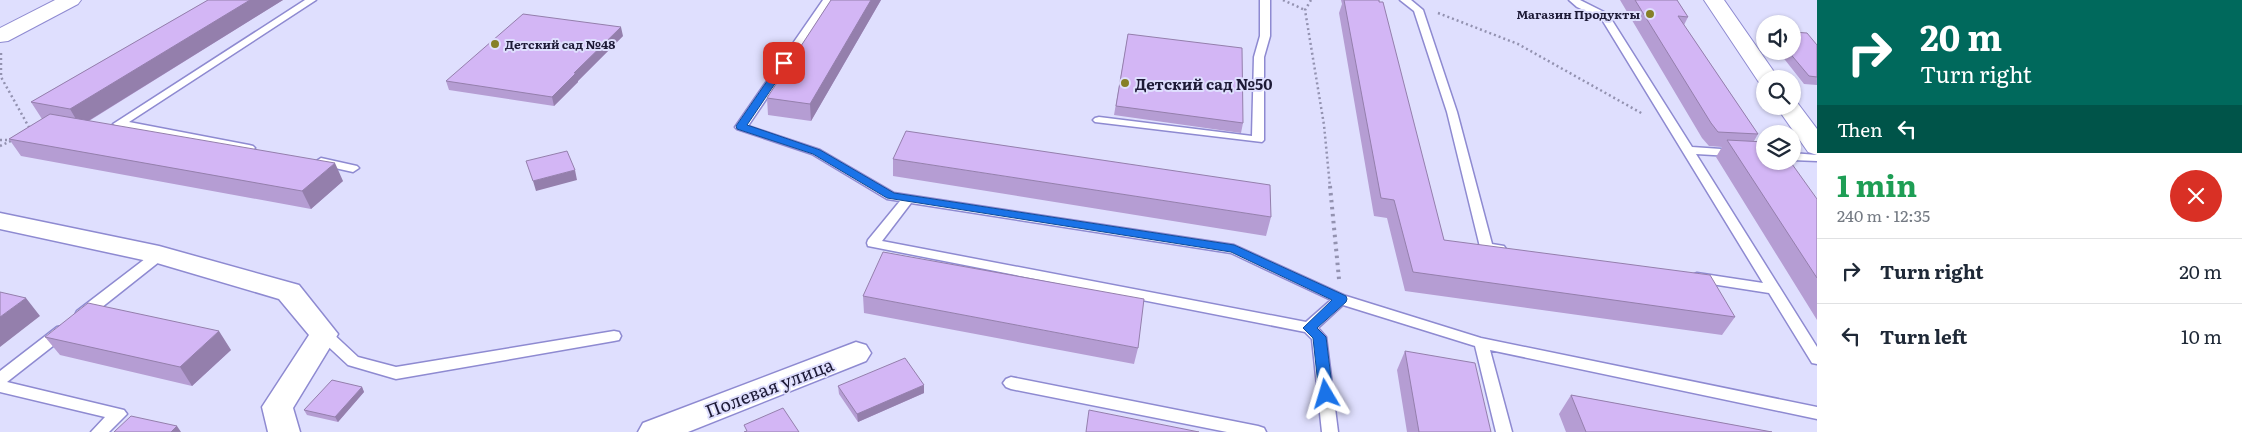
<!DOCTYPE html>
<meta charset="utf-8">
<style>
:root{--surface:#fff;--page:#f2f2f3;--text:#1f2937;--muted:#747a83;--line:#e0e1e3}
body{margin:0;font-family:Literata,serif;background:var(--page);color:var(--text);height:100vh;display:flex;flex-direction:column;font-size:19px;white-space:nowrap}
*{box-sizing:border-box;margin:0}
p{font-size:16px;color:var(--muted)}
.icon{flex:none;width:28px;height:28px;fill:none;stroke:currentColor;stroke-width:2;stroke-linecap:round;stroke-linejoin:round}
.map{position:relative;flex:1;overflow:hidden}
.panel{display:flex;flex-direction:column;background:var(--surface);width:425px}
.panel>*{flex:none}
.guide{background:#00695c;color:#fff;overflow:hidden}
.tools{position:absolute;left:1756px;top:15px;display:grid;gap:10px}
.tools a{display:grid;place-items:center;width:45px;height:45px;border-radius:50%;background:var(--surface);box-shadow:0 1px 4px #0004;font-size:25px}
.pin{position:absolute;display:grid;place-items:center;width:42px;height:42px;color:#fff;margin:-21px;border-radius:10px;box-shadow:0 2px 8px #0006}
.me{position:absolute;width:55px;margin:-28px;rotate:353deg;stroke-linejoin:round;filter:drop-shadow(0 0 4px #0008)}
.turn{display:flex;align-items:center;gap:18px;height:105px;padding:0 20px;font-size:22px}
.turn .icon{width:65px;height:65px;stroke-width:2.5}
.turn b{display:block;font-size:35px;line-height:42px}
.then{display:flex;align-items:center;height:48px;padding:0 20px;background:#0003;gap:10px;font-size:19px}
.round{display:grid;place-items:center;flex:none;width:52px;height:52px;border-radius:26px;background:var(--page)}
.head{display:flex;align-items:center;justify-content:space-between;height:85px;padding:0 20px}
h1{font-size:30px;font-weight:700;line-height:38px;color:#1e9e55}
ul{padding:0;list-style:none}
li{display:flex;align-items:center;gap:15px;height:65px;padding:0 20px;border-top:1px solid var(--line)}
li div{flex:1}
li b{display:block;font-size:19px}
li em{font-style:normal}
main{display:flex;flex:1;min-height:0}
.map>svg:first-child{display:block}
</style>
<main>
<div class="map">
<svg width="1817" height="432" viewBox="0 0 1817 432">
<rect width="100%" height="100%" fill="#dfdffe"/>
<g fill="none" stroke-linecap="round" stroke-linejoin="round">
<g stroke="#8e8ad1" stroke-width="3">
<path id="service" d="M305,0H316L129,122L249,145L253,146L255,148L253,150L249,151L119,127L113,124Z
M823,0H833L748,126L820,150L894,193L1234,245L1346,296L1481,338L1817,407V419L1490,350L1512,432H1496L1475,346L1343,305L1318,328L1326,337L1338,432H1322L1312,339L1305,332L868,246L867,243L868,240L900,201L887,199L812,154L737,129L735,127ZM911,203L1231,253L1331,300L1306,322L882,241Z
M1260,0H1270V36L1264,57V140L1262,142L1095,122L1093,120L1095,118L1099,117L1252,136L1254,57L1260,36Z
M1400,0H1411L1423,10L1457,112L1492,244L1504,246L1506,249L1504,252L1486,251L1480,247L1447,112L1414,11Z
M1569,0H1580L1608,14L1692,147L1765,152V158L1696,154L1817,347V364L1812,363L1769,293L1692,281L1690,278L1692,275L1697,273L1763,283L1601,18L1577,7Z
M1792,153L1817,155V161L1792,160Z
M321,158L357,166L359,168L353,172L317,164L315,162Z
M159,251L166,255L164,258L87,319H77L75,315L77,311L154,252Z
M62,326L67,327L69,331L67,335L7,382L124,410L127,414L109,432H91L105,417L0,392V371L57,327Z
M324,329L329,330L358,357L396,367L614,331L619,332L621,336L619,340L614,341L396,379L348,365L319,338L317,334L319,330Z
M1011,377L1258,426L1264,428L1266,432H1227L1011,389L1006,387L1003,383L1006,379Z"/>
</g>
<g stroke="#8e8ad1" stroke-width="3">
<path id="minor" d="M0,213L159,246L299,285L338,334L293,408L300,432H268L262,407L309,335L279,299L157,263L0,229Z
M856,342L866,345L871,353L866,361L688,432H638L643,423Z"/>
</g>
<g stroke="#8e8ad1" stroke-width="2">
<path id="tertiary" d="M55,0H81L78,4L8,41L0,42V28Z"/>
</g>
<g stroke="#8e8ad1" stroke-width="2">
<path id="secondary" d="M1704,0H1724L1779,79H1765V85L1760,84Z
M1792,100L1796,101L1817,129V155L1808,152L1776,106H1792Z"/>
</g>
<path stroke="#9392b0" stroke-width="2.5" stroke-dasharray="2 3" stroke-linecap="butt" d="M1283,0L1305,10
M1311,0L1305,10L1324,125L1330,187
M1438,13L1518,44L1643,114
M1,53V77L30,129
M0,140H12
M0,146L13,140"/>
<path stroke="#9392b0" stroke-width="4" stroke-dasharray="2.5 4.5" stroke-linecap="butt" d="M1330,186L1339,279"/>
<use href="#service" fill="#fff" fill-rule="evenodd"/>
<use href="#minor" fill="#fff" fill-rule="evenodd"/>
<use href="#tertiary" fill="#fff" fill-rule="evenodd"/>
<use href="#secondary" fill="#fff" fill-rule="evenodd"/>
</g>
<path fill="#b59dd3" d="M208,0H283L89,121L343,181L311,209L21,156L9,139L42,119L31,102Z
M831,0H881L811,121L768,115L767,98Z
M1341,0H1379L1444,240L1735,317L1722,335L1405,291L1387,218L1374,216L1339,13L1342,4Z
M1620,0H1677L1688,17L1684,25L1758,134L1754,141L1765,161L1817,199V320L1716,157L1722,147L1709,146L1702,138Z
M1128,34L1243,123L1241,133L1114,115Z
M623,36L578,81V82L554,106L449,90L446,81Z
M1817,45V85L1804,84L1778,51H1792Z
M893,159L1271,217L1266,236L893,176Z
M863,296L1138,348L1134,364L864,313Z
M45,337L231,350L192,386L60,355Z
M1405,351L1491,432H1407L1397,370Z
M838,386L924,393L858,422L839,394Z
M362,387L364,392L338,422L307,415L304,410Z
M1571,395L1772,432H1566L1559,414Z"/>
<path fill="#947fac" d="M250,0H283L80,126L70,109Z
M871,0H881L811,121L810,104Z
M621,27L623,36L578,81V82L554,106L552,97L574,73Z
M335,163L343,181L311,209L302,191Z
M575,170L577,180L536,191L533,181Z
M26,298L40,316L0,347V317Z
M219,331L231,350L192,386L180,367Z
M924,385V393L858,422L857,414Z
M362,387L364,392L338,422L335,417Z
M177,426L181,432H171Z"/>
<path fill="#d3b6f5" stroke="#947fac" d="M208,0H250L70,109L31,102Z
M831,0H871L810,104L767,98Z
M1344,0H1379V2H1383L1444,240L1710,275L1735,317L1413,272L1394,200L1381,198Z
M1635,0H1677L1688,17L1678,16L1758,134L1718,132L1711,123Z
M523,14L621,27L574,73H576L552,97L446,81Z
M1792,32L1807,33L1817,45V77L1809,76L1788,51H1792Z
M1128,34L1242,48L1243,123L1116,106Z
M50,114L335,163L302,191L9,139Z
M906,131L1270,185L1271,217L893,159Z
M1727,140L1765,142V161H1780L1781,163L1792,164L1817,199V278Z
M567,151L575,170L533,181L526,161Z
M883,252L1144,299L1138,348L863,296Z
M0,292L26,298L0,317Z
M88,303L219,331L180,367L45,337Z
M1405,351L1475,363L1491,432H1419Z
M905,358L924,385L857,414L838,386Z
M332,380L362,387L335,417L304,410Z
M1571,395L1772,432H1586Z
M783,408L799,432H744L747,431L744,425Z
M1089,410L1199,432H1086Z
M131,416L177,426L171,432H114Z"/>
<path fill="#1a73e8" stroke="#114b97" d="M784,60L789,63L747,125L820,150L894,193L1234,245L1346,296L1347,299L1346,302L1317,328L1326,337L1333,394L1331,398H1321L1319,394L1313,338L1303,328L1332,300L1231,252L887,198L813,154L737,129L736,126L781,61Z"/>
<g fill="#868027" stroke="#dfdffe" stroke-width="2">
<circle cx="1650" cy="14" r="5"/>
<circle cx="495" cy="44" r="5"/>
<circle cx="1125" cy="83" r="5"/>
</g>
<g text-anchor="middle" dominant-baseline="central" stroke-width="4" stroke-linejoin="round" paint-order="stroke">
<g font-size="12" font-weight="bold" fill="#1d1a36" stroke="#dfdffe" text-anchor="end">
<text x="1640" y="14">Магазин Продукты</text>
<text x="505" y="44" text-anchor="start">Детский сад №48</text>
</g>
<g font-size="15" font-weight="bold" fill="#1d1a36" stroke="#dfdffe" text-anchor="start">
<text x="1135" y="83">Детский сад №50</text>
</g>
<g font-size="18" fill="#1d1a36" stroke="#dfdffe">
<text transform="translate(769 387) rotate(-21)">Полевая улица</text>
</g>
</g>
</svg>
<div class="tools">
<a><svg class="icon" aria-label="sound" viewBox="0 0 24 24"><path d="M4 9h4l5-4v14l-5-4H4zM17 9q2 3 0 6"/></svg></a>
<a><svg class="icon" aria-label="search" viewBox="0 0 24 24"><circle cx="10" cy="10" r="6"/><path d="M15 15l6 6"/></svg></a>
<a><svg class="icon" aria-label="layers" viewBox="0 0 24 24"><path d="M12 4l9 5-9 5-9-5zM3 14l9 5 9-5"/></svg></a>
</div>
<div class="pin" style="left:784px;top:63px;background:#d93025"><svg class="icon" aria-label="arrive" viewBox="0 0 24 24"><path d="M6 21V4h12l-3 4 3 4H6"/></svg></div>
<svg class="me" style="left:1326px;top:394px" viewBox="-20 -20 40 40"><path d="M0-17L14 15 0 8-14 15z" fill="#1a73e8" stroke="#fff" stroke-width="4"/></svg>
</div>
<section class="panel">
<div class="guide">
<div class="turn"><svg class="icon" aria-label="right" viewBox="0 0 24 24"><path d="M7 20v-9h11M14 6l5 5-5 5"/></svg><div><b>20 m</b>Turn right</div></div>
<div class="then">Then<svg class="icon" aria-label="left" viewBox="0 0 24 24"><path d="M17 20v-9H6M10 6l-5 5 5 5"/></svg></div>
</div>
<div class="head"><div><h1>1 min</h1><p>240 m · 12:35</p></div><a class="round" style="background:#d93025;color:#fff"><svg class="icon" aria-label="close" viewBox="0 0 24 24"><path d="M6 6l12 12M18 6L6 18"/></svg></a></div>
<ul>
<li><svg class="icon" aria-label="right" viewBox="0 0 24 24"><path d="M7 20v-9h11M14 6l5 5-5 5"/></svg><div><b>Turn right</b></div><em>20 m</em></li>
<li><svg class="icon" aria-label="left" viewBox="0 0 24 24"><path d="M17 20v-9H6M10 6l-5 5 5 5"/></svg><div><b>Turn left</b></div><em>10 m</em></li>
</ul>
</section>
</main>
